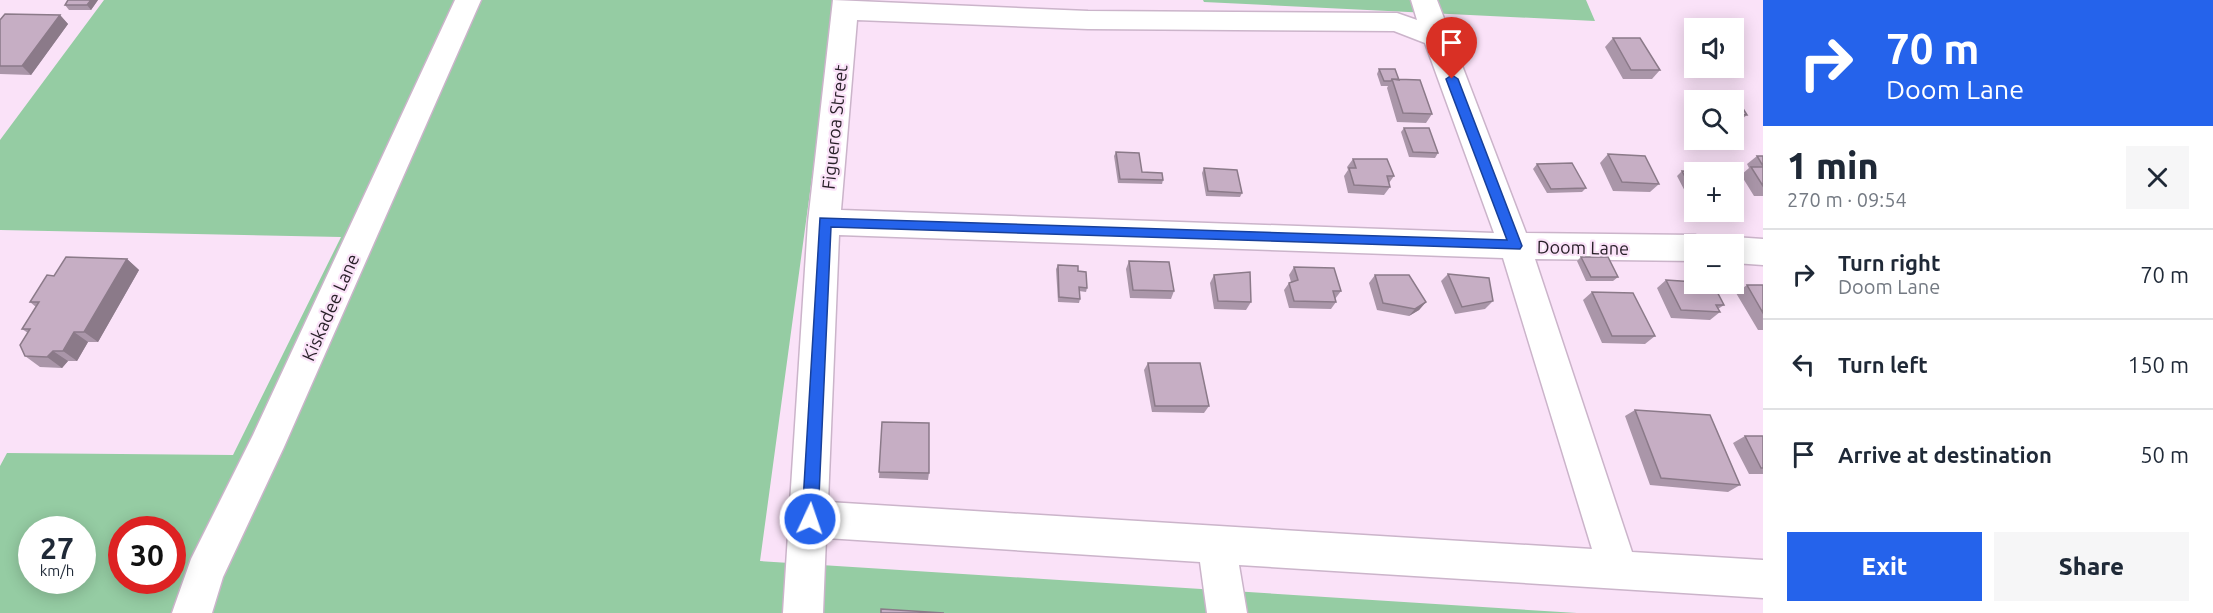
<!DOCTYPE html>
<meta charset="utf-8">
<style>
:root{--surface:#fff;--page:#f6f6f7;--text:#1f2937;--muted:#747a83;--line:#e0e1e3;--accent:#2563eb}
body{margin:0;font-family:Ubuntu,sans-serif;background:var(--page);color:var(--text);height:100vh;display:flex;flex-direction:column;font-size:22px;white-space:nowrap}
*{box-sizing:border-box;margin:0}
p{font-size:20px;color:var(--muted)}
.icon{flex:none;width:33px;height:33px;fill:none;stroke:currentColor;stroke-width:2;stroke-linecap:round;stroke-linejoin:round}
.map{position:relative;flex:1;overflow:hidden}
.side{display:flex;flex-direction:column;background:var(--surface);width:450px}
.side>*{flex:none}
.banner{background:#2563eb;color:#fff;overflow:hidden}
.controls{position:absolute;left:1684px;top:18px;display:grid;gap:12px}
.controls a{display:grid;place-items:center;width:60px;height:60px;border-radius:0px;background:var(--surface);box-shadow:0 3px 15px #0003;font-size:30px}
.speed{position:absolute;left:18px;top:516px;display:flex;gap:12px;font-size:30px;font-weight:700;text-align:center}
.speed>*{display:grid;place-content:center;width:78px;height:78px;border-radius:50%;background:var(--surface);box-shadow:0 3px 15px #0003;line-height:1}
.speed small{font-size:15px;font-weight:400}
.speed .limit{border:9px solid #d22;background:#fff;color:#111}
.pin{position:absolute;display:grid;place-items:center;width:51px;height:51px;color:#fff;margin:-62px -26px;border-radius:50% 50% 50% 0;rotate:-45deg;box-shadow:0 0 6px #0007}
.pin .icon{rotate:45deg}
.me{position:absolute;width:66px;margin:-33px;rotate:3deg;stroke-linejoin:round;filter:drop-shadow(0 0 4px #0008)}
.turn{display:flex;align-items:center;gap:21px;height:126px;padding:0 24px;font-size:27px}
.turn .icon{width:78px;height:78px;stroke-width:2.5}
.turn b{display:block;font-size:42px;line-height:51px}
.round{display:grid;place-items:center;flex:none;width:63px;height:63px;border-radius:0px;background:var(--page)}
.head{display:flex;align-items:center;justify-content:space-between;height:102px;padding:0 24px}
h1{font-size:36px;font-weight:800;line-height:45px}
.primary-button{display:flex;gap:12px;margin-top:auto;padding:12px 24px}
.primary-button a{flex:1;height:69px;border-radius:0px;background:var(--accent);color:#fff;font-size:24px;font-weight:800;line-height:69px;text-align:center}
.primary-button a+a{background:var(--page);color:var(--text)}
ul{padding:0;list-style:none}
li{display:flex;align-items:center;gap:18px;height:90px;padding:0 24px;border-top:2px solid var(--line)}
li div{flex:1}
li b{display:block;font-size:22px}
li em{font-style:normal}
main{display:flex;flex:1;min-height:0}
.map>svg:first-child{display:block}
</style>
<main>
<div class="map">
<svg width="1763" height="613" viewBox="0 0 1763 613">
<rect width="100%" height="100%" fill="#fae2f8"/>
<path fill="#95cca3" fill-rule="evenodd" d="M104,0H836L760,561L1577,613H0V466L7,453L233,455L341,237L0,230V140ZM32,530H82V580H32ZM122,530H172V580H122Z
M1203,0H1586L1595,21L1204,2Z"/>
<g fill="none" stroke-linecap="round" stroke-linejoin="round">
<g stroke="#cbb4ca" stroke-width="3">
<path id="street" d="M455,0H481L284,447L223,577L212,613H172L191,559L253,435Z
M833,0L1088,11L1397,13L1417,20L1411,0H1437L1526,233L1695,235L1706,239L1709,244H1695V261L1535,259L1632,552L1763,560V598L1239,565L1247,613H1207L1200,562L826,538L823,613H783L808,222ZM857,20L1088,29L1394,31L1425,43L1494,233L841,210ZM839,235L1503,258L1592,549L828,502Z
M1734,237L1763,239V265L1734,263V244H1721L1723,241Z"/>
</g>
<use href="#street" fill="#fff" fill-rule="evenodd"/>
</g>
<path fill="#aa96a9" d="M98,0L91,10H69L65,5Z
M60,15L68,24L31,75L0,74V20Z
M1613,38L1660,70L1652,79H1623L1605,47Z
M1379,69L1399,80L1432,114L1426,123L1397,122L1387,88L1388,86H1381L1377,74Z
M1707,91H1732L1747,115L1742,119H1734V100H1705L1702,95Z
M1404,128L1438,153L1435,158L1409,157L1401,132Z
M1116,152L1142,172L1163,180L1162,184L1118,183L1114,156Z
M1608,154L1659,184L1650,192L1613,191L1600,163Z
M1757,156H1763V196H1754L1741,175L1749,168L1747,164Z
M1353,159L1394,176L1389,183L1390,187L1384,195L1348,193L1344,176L1348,170L1347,167Z
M1537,164L1586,188L1582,192L1547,193L1533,169Z
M1204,168L1242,193L1240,197L1206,196L1202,173Z
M1682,171L1695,172V201H1690L1677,176Z
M1581,257L1618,277L1613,281H1586L1577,261Z
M127,259L139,270L98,342H88L77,361H68L62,368L40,367L25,356L28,333L22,329L36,307L30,302L54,276Z
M1129,261L1174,291L1171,299L1130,298L1126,269Z
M1058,265L1078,271L1087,288L1086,292L1079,291L1080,299L1079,303L1058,302L1056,269Z
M1294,267L1341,291L1335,299L1336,302L1331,309L1289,308L1284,290L1289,283L1291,282L1289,275Z
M1448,274L1493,301L1485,309L1455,314L1441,281Z
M1214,275L1251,302L1246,310L1214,309L1210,283Z
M1375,275L1426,302L1419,310L1409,316L1377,310L1369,283Z
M1666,280L1724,305L1718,309L1720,312L1710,320L1671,318L1657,288Z
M1747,285H1763V330H1758L1736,293Z
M1592,292L1655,336L1645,344L1602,343L1583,300Z
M1148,363L1209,406L1204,413L1152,412L1144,370Z
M1635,410L1740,485L1728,492L1650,485L1625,416Z
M882,422L929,473L928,480L879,478Z
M1745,436H1763V474H1749L1733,443Z"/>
<path fill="#8b7a89" d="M91,0H98L91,10L87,5Z
M60,15L68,24L31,75L22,66Z
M127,259L139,270L98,342L84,332Z
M1426,302L1419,310L1409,316L1415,309Z
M74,332L88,342L77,361L63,351Z
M53,351L68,361L62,368L47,357Z"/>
<path fill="#c6aec4" stroke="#8b7a89" stroke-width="1.5" d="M68,0H91L87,5H65Z
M5,14L60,15L22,66H0V20Z
M1613,38H1640L1660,70H1631Z
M1379,69H1395L1399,80L1392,79L1391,81H1384Z
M1392,79L1420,80L1432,114L1403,113Z
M1707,91H1732L1747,115L1734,114V100H1712Z
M1404,128H1429L1438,153L1413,152Z
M1116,152L1139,153L1142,172L1162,173L1163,180L1120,179Z
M1608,154L1645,156L1659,184L1622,182Z
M1757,156H1763V166Z
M1353,159H1387L1394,176H1387L1390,187L1354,185L1349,168H1356Z
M1572,163L1586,188L1551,189L1537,164Z
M1751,167H1763V186Z
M1204,168L1237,170L1242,193L1208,191Z
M1682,171L1712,172H1695V196Z
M66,257L127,259L84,332H74L63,351H53L47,357L25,356L20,345L30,329H22L39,302H30L47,275L54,276Z
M1581,257H1608L1618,277H1591Z
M1129,261L1169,262L1174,291L1133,290Z
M1058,265L1078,266V271L1086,272L1087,288L1079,287L1080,299L1059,297Z
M1294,267L1334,268L1341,291H1333L1336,302L1294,301L1289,283L1298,280Z
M1250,272L1251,302L1218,301L1214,275Z
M1448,274L1489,278L1493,301L1462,307Z
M1375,275H1409L1426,302L1415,309L1383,303Z
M1666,280L1695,282V284H1713L1724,305H1716L1720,312L1681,310Z
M1747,285H1763V313Z
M1592,292L1633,293L1655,336H1612Z
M1148,363H1200L1209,406H1155Z
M1635,410L1710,415L1740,485L1661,478Z
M882,422L929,423V473L879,472Z
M1745,436H1763V468H1761Z
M881,609L944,613H881Z"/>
<path fill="#2563eb" stroke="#184099" stroke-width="1.5" d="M1452,75L1458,79L1522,246L1520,249L831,227L818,519L815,524L810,526L804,524L802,519L820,218L1507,240L1446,79Z"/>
<g text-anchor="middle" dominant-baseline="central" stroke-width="4.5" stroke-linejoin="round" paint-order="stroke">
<g font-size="18" fill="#271f27" stroke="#fae2f8">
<text transform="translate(834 127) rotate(-84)">Figueroa Street</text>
<text transform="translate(1583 247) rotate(1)">Doom Lane</text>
<text transform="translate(330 307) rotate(-66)">Kiskadee Lane</text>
</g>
</g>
</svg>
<div class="controls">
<a><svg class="icon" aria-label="sound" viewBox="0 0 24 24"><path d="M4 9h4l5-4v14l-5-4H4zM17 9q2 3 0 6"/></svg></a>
<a><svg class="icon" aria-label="search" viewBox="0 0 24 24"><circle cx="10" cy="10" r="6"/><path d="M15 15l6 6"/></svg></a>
<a>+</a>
<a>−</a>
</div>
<div class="speed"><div>27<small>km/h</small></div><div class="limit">30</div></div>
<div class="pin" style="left:1452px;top:79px;background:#d93025"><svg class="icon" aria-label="arrive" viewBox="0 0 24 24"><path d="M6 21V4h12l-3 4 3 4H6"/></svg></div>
<svg class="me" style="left:810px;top:519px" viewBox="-20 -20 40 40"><circle r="17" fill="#2563eb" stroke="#fff" stroke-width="3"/><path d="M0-11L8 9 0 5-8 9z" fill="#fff"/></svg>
</div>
<section class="side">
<div class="banner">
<div class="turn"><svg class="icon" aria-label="right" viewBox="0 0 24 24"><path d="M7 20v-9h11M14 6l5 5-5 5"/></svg><div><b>70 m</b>Doom Lane</div></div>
</div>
<div class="head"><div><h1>1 min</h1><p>270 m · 09:54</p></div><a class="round"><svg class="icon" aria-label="close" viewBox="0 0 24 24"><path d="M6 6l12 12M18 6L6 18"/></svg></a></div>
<ul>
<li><svg class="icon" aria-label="right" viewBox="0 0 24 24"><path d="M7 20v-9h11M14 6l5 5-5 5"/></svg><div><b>Turn right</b><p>Doom Lane</p></div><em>70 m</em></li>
<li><svg class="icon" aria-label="left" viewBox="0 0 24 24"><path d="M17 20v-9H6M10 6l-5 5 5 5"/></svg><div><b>Turn left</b></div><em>150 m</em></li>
<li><svg class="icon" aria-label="arrive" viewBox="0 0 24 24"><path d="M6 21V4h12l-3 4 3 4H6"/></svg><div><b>Arrive at destination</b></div><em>50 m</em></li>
</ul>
<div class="primary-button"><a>Exit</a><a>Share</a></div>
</section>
</main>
